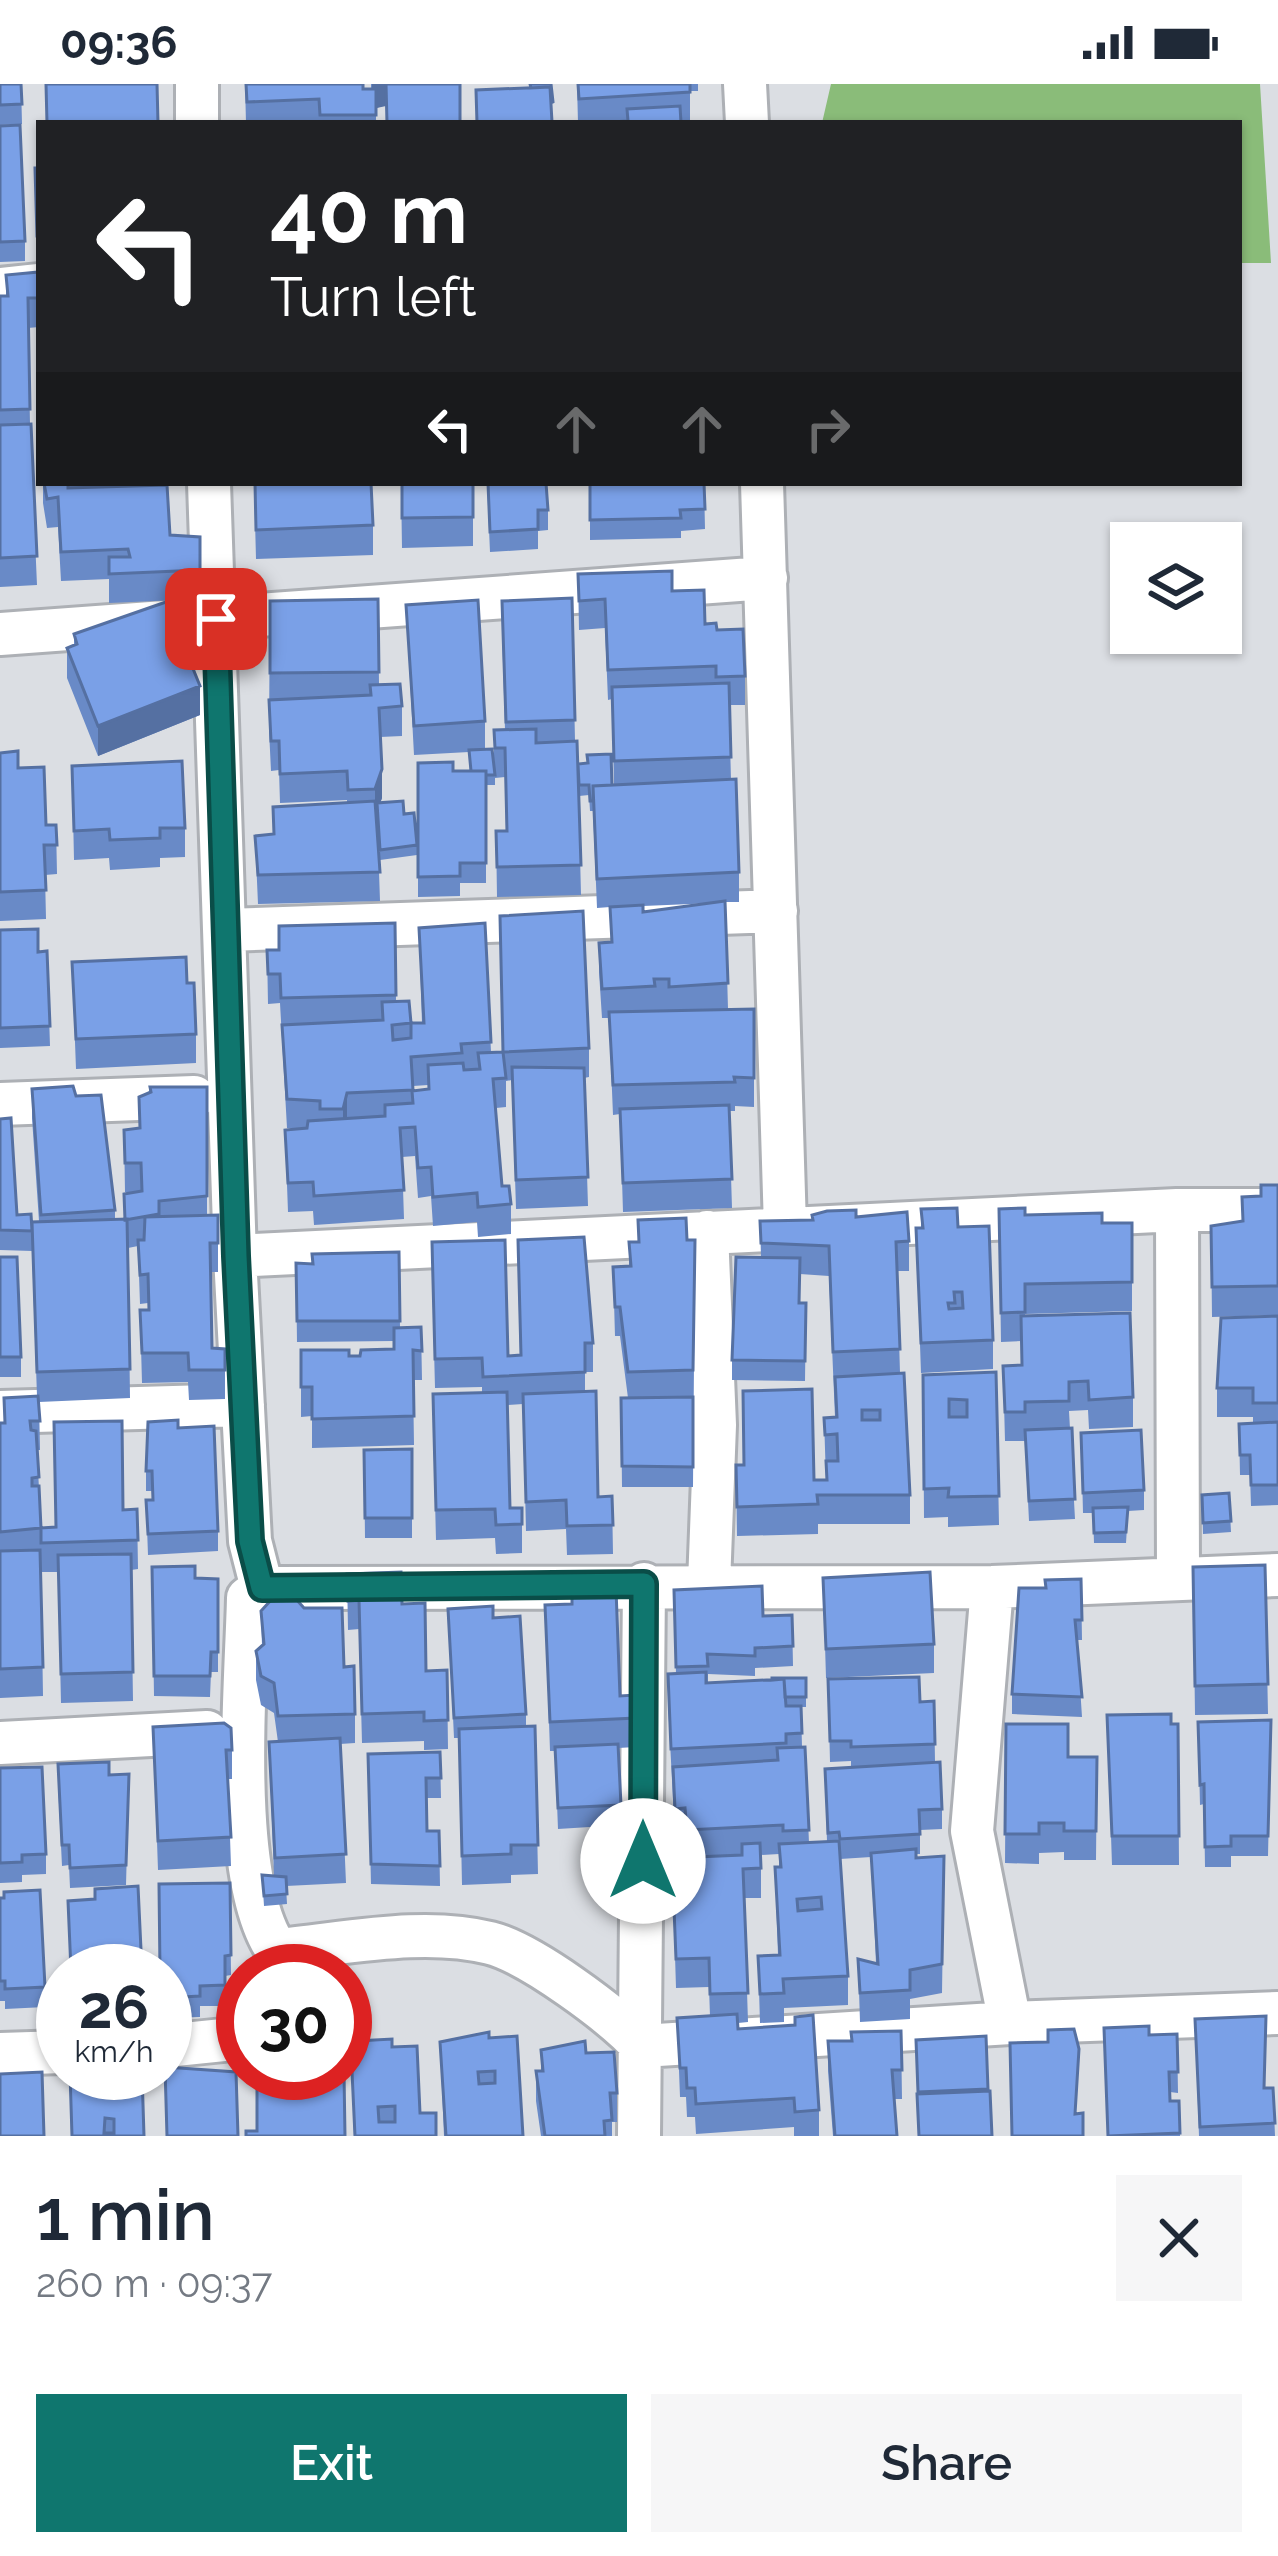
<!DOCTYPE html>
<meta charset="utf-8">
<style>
:root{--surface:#fff;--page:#f6f6f7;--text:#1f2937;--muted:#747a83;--accent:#0f766e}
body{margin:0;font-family:Raleway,sans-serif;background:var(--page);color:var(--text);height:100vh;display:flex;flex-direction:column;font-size:45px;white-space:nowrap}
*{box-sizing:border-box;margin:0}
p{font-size:39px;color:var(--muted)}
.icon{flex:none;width:66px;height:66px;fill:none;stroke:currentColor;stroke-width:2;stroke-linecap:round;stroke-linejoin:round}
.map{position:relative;height:2052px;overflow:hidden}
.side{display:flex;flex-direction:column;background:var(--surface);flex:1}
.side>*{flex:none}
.top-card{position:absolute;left:36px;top:36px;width:1206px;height:366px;border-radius:0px;box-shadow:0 3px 9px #0004;background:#202124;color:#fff;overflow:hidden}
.fabs{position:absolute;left:1110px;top:438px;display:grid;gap:24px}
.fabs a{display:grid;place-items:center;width:132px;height:132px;border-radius:0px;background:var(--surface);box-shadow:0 3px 9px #0004;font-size:60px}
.speed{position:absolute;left:36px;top:1860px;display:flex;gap:24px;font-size:60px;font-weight:700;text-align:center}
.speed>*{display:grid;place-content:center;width:156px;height:156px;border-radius:50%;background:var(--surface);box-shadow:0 3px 9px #0004;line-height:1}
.speed small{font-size:30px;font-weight:400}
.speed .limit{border:18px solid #d22;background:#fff;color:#111}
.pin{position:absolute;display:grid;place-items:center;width:102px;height:102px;color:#fff;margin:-51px;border-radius:24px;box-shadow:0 6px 18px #0006}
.me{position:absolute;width:132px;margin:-66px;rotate:0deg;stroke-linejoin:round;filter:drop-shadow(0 0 9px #0008)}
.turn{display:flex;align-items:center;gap:42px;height:252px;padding:0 36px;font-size:54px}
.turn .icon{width:156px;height:156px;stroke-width:2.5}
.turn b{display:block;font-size:84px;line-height:102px}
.lanes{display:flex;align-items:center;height:114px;padding:0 36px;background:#0003;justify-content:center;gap:60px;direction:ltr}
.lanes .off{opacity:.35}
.round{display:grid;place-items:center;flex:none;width:126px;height:126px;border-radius:0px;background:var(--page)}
.overview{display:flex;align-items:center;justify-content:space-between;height:204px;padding:0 36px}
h1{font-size:72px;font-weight:600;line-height:90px}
.action{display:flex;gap:24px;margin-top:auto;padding:24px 36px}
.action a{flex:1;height:138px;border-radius:0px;background:var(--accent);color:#fff;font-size:48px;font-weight:600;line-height:138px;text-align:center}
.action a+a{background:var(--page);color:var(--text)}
.status{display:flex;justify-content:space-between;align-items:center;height:84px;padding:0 60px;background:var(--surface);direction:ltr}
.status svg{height:33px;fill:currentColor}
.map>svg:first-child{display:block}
</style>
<div class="status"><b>09:36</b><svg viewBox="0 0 49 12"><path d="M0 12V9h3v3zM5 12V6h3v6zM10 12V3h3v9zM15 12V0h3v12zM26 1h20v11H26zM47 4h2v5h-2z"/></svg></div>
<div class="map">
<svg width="1278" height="2052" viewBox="0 0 1278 2052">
<rect width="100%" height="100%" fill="#dbdee3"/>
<path fill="#8abc79" d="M831,0H1260L1271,179H1239V39H822Z"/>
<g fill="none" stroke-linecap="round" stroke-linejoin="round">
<g stroke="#adb0b5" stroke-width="48">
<path id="minor" d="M197,0V39
M745,0L747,39
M0,205L39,201
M209,399L235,1172L250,1457L262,1504
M762,399L785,1143
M0,550L766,494
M226,846L776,827
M0,1020L194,1013
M1177,1126L1178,1493
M707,1148L715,1341L709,1500
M235,1172L1177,1126H1278
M0,1328L243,1321
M1278,1491L992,1503L262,1504L248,1514C246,1602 228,1796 277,1866C344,1860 423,1842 490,1859C530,1869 614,1931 642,1962L1010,1939L1278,1929
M992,1503L972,1747L1010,1939
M0,1659L207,1648
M165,1962L243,1954
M0,1970L63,1968
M639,2052L644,1500"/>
</g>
<use href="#minor" stroke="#fff" stroke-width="42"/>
</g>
<path fill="#698ac7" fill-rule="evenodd" d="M0,0H21L22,40L0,41Z
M245,0H363V5H371V0H460L376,24V39H246Z
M577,0H698V7H690V38L578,39Z
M0,42L25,157V177L0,178Z
M35,84H39V181H37Z
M39,188V243L28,244L30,340L37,501L0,503V212H6V191Z
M43,399H167L170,451L200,453V515L109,519V495L61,497L58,443L47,444L43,419Z
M254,399L373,441V471L256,475Z
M401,399H473V462L402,464Z
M487,399L548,426V446L538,447V465L490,468Z
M590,399H704L705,445L681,447V454L590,456Z
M578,490L672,507L705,540L717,546L745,592V621H729L731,696L739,788V818H725L728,925H754V1023L735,1022V1027H729L732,1124L623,1128L620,1030L613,1031L609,934H602L599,888V859L611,858L610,823L597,824L593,727H590L589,711L579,712L578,690L581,811L497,813L496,747H506L505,693L495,694L494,675V646H505L502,546L572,514L575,657L578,690L614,701L612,615L608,616L605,544L579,546ZM715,819L643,828V822Z
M378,515L379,601L402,622V652L380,653L382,714L380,719L404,730L417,761V771L380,776L377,728L380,817L258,820L255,752L273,750V723L347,719V716L280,719L279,686L271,687L269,646L270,517Z
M406,521L485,637V665L495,691V701H486V799H460V812L418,813V679L453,687H470L469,668L414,671Z
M74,550L200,631L98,672L67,594V564L74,561Z
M0,669L18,684L46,741H56L57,790L45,791L46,835L0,837Z
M72,682L185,744V773L160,774V783L110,786L109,774L74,776Z
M395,839L396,917L411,939H422L419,844L485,839L491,968L589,964V993L584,994L588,1122L516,1125L512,996L506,997V1023L496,1024L502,1102L511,1120V1150L478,1153L477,1138L433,1142L431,1112L418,1114L415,1072L402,1073L404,1135L314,1141L313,1127L288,1128L285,1046L298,1045L287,1044L280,919L268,920L267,866H279ZM428,1001V1006L413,1007V1002Z
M0,846L38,868L47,867L50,962L0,964Z
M72,878L187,899L196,950V979L76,985Z
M150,1003H207V1131L218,1159V1188H211L212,1264L225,1265V1315L189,1316L188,1298L142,1299L140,1226H148V1219L140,1220L138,1162L128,1164L130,1314L39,1318L40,1366H37L41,1444L56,1443L123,1426L137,1425L138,1485L131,1486L133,1617L61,1619L58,1488H41L43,1612L0,1614V1339H4L37,1312L32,1167L0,1166V1035L17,1131L32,1147L39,1137L32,1034V1005L115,1126V1136H124L135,1108H125L124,1046L139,1044Z
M1278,1101V1231L1212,1233L1211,1142L1242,1137L1261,1112Z
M921,1125L993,1256V1285L921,1289L916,1144H921Z
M999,1125L1025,1131L1102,1139H1132V1227L1025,1230V1232L1133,1313V1343L1089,1345L1088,1326L1069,1327L1075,1435L1029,1437L1025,1357H1005L1003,1282L1021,1281V1257L1001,1258Z
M856,1133L909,1157V1187H897L900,1289L910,1411V1440H818V1450L737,1452L736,1381L814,1396H826L824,1334L835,1333L829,1192L800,1190V1219H806L805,1297L732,1296V1276L761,1173L760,1137L812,1136Z
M638,1136L687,1156H695L693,1403H622L621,1314H628L620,1252H615L613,1183L629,1182V1158H638Z
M399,1168L400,1244L421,1243L422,1296H413L414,1361L312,1364V1332L301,1333V1266L360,1272L394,1265V1257L297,1258L296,1179L312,1180Z
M0,1173L21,1273V1293H0Z
M518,1185L593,1259V1288H585V1308L598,1413L612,1412L613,1470L567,1471L566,1445L526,1447L523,1320L508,1321L510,1424H522V1469L496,1470L495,1454L436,1456L433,1339L482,1308V1303L435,1304L432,1187L508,1272L520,1271Z
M1278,1232V1421L1251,1422L1250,1391H1240L1239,1340L1253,1339V1333H1217V1304Z
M996,1288L999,1441L948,1443V1433L924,1434L923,1291Z
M178,1344L218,1447V1467L148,1471L146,1416H152V1407H146V1387Z
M1081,1349L1144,1406V1426L1128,1427L1126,1459H1094L1093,1429H1083Z
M412,1365V1454H365L364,1366Z
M1229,1409L1231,1448L1203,1450L1202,1411Z
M1265,1481L1268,1630L1195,1631L1193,1483Z
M152,1483L195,1494L218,1495V1588H211L210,1613L154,1612Z
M347,1490L402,1520L426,1587L447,1586L448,1665L424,1666V1657L362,1659L359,1545L348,1546Z
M823,1494L934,1560V1589L826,1594Z
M1081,1495L1082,1556H1077L1082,1633L1012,1630V1610L1046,1504Z
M674,1506L763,1532L792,1531L793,1582L755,1584V1592L708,1590V1599L806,1594V1623H801L802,1663H805L809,1759L827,1758L825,1685L851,1683V1677L830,1678L828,1595L920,1618L934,1617L935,1678L942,1725V1745L920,1746V1770H916V1774L944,1772L942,1909L910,1915V1935L860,1938L858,1875L876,1879L871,1773L840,1775L848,1892V1921L784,1924V1938L760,1939L758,1872L778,1871L775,1783H779V1770L761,1771V1814H744L748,1938L738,1939V1945L819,2026V2052H794V2043L696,2050L695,2033H687L686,2013H680L677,1934L710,1932L709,1903L676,1904L672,1774L686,1773L685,1753L675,1754L668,1619V1590H676Z
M545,1521L636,1634V1663L618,1664L621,1741L558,1745L555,1667H550Z
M448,1525L493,1534L526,1630V1643L535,1642L538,1790L511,1791V1799L462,1801L459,1654H454Z
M261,1527L344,1583L355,1630V1659L340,1660L346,1799L286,1802L287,1820L264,1822L262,1791L274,1792L269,1658H278L274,1629L261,1621L256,1596V1567L262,1562Z
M1107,1631L1178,1640L1179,1781H1112Z
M1271,1636L1268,1772H1231V1783H1205L1204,1720L1200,1721L1198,1638Z
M1006,1640L1068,1673H1097L1096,1776H1064V1768L1039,1769V1780L1005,1779Z
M153,1643L232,1666V1695H228L231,1782L158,1786Z
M440,1668L441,1714H426L427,1747H439L440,1802L371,1800L368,1670Z
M0,1684L46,1770V1790L22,1791V1798L0,1799Z
M129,1690L126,1801L70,1804L69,1781L62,1782L58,1700L109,1691Z
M230,1799L231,1891L225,1892V1922H200V1933L165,1934V1887Z
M0,1814L45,1903V1923L5,1925V1917H0Z
M1195,1935L1265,2004H1273L1275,2052H1199Z
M901,1947L902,2015H894L897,2052H833L828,1987V1957H851V1948Z
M1177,1950L1178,2009L1170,2008V2017H1179L1180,2052H1107L1149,1951Z
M986,1952L988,2007L918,2052L916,1956Z
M489,1954L523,2052H444L440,1958Z
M351,1966L420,2029L436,2052H354Z
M541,1966L586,1969L617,2009V2038H612V2052H541L536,2017V1987H541Z
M70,1989H155V2003H142L144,2052H71Z"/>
<path fill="#5570a2" d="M372,0H386V22L372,25Z
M200,602V631L98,672V642Z
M382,685V714L375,734V705Z
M347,1009V1039L343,1054V1025Z"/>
<path fill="#7aa0e7" stroke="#5570a2" stroke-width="3" fill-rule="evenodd" d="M0,0H21L22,20L0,21Z
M46,0H157L158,39H47Z
M246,0H363V5H376V31H320L319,15L247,18Z
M386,0H460V39H387Z
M530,0H551L553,18L551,19L550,3L531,4Z
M578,0H690V8L579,15Z
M550,3L552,38L477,39L476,6Z
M680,22L681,39H594L628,37L627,25Z
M20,41L25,157L0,158V42Z
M35,84H39V152H37Z
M39,188V214H28L30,325L0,326V212H8L6,191Z
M31,340L37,472L0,474V341Z
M44,399H68V404L167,401L170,451L200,453V486L109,490V473H130L128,465L61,468L58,413L47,415Z
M255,399H371L373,441L256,446Z
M402,399H473V433L402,434Z
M488,399H546L548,426H538V445L490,448Z
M590,399H704L705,425L680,426L681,434L590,436Z
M672,487V507L704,506L705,540L716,539L717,546L743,545L745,592L716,593V582L608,586L605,515L579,517L578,490Z
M572,514L575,636L506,638L502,517Z
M378,515L379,588L270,589V517Z
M478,516L485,637L414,642L406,521Z
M166,518L200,602L98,642L67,564L77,560L74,550Z
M729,599L731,673L614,677L612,603Z
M400,600L402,622L379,624L382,685L375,705L348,706L347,687L280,690L279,657H271L269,616L371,611L370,601Z
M536,645V659L577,657L581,781L497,783L496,747H507L505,664H495L494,646Z
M492,665L495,691H486V687H471L469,666Z
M18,667V684L44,683L46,741H56L57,761H44L46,806L0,808V669Z
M611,670L612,701L593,702V717H590L589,701H579L578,680L588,679L587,671Z
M182,677L185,744H160V754L110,756L109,745L74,747L72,682Z
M453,678V687H486V779H460V792L418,793V679Z
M736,695L739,788L597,795L593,702Z
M375,717L380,788L258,791L255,752L274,750L273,723Z
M403,717L404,730L414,729L417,761L380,766L377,719Z
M725,817L728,899L669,903V895H654L655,902L602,905L599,859L612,858L610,823L643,821V828Z
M583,827L589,964L503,968L506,994L493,995L502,1102H509L511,1120L478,1123L477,1109L433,1113L431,1083L418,1084L415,1043L400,1044L404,1106L314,1112L313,1098L288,1099L285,1046L307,1044L308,1037L385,1032V1021L413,1019L412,1007L429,1005L428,981L463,979L464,986L480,985L478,969L503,968L500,832Z
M395,839L396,911L281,914L280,890H268L267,866H279V842Z
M485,839L491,958L461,960L462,969L411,973L413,1006L347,1009L343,1025H320V1017L287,1015L282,941L383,936L382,918L409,917L411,939H424L419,844ZM411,939V954L393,956L392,941Z
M38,845V868L47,867L50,942L0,944V846Z
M186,873L187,899H194L196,950L76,955L72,878Z
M754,925V994L734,993L735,998L613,1001L609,928Z
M512,983L584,984L588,1093L516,1096Z
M73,1002L76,1012L101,1011L115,1126L41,1131L32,1005Z
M150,1003H207V1112L159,1117V1130L125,1136L124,1110L142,1107L141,1079H125L124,1046L140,1044L139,1013L151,1008Z
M729,1021L732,1095L623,1099L620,1025Z
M11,1034L17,1131L31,1130L32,1147L0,1146V1035Z
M1261,1101H1278V1202L1212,1203L1211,1142L1243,1137L1242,1113L1261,1112Z
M957,1124L958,1143L989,1142L993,1256L921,1259L916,1144H923L921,1125ZM954,1208H962L963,1224L949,1225L948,1219H955Z
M1025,1124V1131L1102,1129V1139H1132V1198L1025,1200V1228L1001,1229L999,1125Z
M856,1126V1133L907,1128L909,1157L896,1158L900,1265L833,1268L829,1162L761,1159L760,1137L813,1136L812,1131L827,1127Z
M218,1131V1159H210L212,1264L225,1265V1286H189L188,1269H142L140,1226H149L148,1190L140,1191L138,1156H144L145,1133Z
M686,1134L687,1156H695L693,1286L628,1288L620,1223H615L613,1183L631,1182L629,1158H639L638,1136Z
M127,1135L130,1285L37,1288L32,1138Z
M584,1153L593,1259H585V1288L483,1293L482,1274L435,1275L432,1158L505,1156L508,1272L521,1271L518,1156Z
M399,1168L400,1237H297L296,1179L313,1180L312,1170Z
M0,1173H17L21,1273H0Z
M736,1173L800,1174L799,1219H806L805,1277L732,1276Z
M1130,1229L1133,1313L1089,1316L1088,1297L1069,1298V1317L1025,1318V1328H1005L1003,1282L1022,1281L1021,1232Z
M1278,1232V1319H1253V1304H1217L1221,1234Z
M421,1243L422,1267L413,1266L414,1332L312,1335V1303H301V1266H349V1272H360L361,1266L394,1265V1244Z
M996,1288L999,1412L948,1413L949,1404L924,1405L923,1291ZM949,1315L967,1316V1333H949Z
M904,1289L910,1411H817L818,1420L737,1423L736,1381H744L743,1307L812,1305L814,1396H827L826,1377H838L837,1350L825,1351L824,1334L837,1333L835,1293ZM862,1326H880V1336H862Z
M596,1307L598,1413L612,1412L613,1441L567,1442L566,1416L526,1418L523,1310Z
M507,1308L510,1424H522V1440L496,1441L495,1425L436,1426L433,1310Z
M38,1312L40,1337H30L31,1346L36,1347L39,1393L32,1394V1402H39L41,1444L56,1443L54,1338L122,1337L123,1426L137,1425L138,1456L41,1459V1444L0,1448V1339H5L4,1314Z
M693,1313V1383L622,1382L621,1314Z
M178,1336V1344L214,1342L218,1447L148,1450L146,1416H153L152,1387H146L148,1338Z
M1278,1338V1401H1251L1250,1371H1240L1239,1340Z
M1072,1344L1075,1415L1029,1417L1025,1346Z
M1141,1346L1144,1406L1083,1409L1081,1349Z
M412,1365V1434H365L364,1366Z
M1229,1409L1231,1437L1203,1439L1202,1411Z
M1128,1423L1126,1448L1094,1449L1093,1424Z
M40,1466L43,1583L0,1585V1467Z
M131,1470L133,1588L61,1590L58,1471Z
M1265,1481L1268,1600L1195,1602L1193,1483Z
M195,1482V1494L218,1495V1568H211L210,1592H154L152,1483Z
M401,1488L402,1520L425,1519L426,1587L447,1586L448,1636L424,1637V1628L362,1630L359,1516L348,1517L347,1490Z
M930,1488L934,1560L826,1565L823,1494Z
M1081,1495L1082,1536H1075L1082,1613L1012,1610L1019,1504H1046L1045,1496Z
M762,1502L763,1532L792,1531L793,1562L755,1564V1572L707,1570L708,1582L676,1583L674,1506Z
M616,1505L620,1612L635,1611L636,1634L550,1638L545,1521L572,1520V1508Z
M295,1514L304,1524H342L344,1583L354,1582L355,1630L278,1632L274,1599L261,1592L256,1567L264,1560L261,1527L272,1515Z
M493,1522V1534L520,1532L526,1630L454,1634L448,1525Z
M706,1588V1599L784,1595L786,1622H801L802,1649L786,1650V1659L671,1665L668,1590Z
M919,1593L920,1618L934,1617L935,1660L851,1663V1657H830L828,1595Z
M772,1594H806V1613H785L784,1595L772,1596Z
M1171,1630V1640H1178L1179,1752H1112L1107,1631Z
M1271,1636L1268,1752H1231V1762L1205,1763L1204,1700L1200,1701L1198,1638Z
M224,1639L231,1644L232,1666H226L231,1753L158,1757L153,1643Z
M1006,1640H1068V1673H1097L1096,1747H1064V1739H1039V1750H1005Z
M535,1642L538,1761H511V1770L462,1772L459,1645Z
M340,1654L346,1770L275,1774L269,1658Z
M618,1660L621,1721L558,1724L555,1663Z
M805,1663L809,1746L783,1747V1741L687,1746L685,1724L675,1725L673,1683L778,1676L777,1664Z
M440,1668L441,1694H426L427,1747H439L440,1782L371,1780L368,1670Z
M109,1678V1691L129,1690L126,1781L70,1784L69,1761H62L58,1680Z
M940,1678L942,1725L919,1726L920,1750L840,1755L839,1748L828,1749L825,1685Z
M42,1683L46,1770L22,1771V1778L0,1779V1684Z
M839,1757L848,1892L783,1895L784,1909L760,1910L758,1872L780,1871L775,1783H781L779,1760ZM821,1813L822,1825L798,1827L797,1815Z
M760,1759L761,1784L743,1785L748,1909L710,1910L709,1874L676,1875L672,1774L742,1771V1760Z
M916,1765V1774L944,1772L942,1880L910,1886V1906L860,1909L858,1875L878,1880L871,1769Z
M262,1791L286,1793L287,1810L264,1812Z
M230,1799L231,1871L225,1872V1901L200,1902V1912L165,1914V1887H160L159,1800Z
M138,1802L142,1887H71L68,1817L95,1815V1805Z
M40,1806L45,1903L5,1905V1897H0V1814H4V1808Z
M737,1930L738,1945L795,1941V1933L813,1931L819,2026L795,2028L794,2014L696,2020L695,2004H687L686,1984H680L677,1934Z
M1266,1932L1264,2004H1273L1275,2039L1200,2043L1195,1935Z
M1149,1942V1951L1177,1950L1178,1988H1169L1170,2017H1179L1180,2049L1108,2052L1104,1944Z
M1074,1945L1079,1965L1075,2030L1083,2029V2052H1012L1010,1959L1048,1958V1946Z
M901,1947L902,1986H892L897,2052H835L828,1957H852L851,1948Z
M489,1948V1954L517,1952L523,2052H446L440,1958ZM495,1987V1999L479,2000L478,1988Z
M986,1952L988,2005L918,2008L916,1956Z
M392,1955V1963L417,1962L420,2029H436V2052H355L351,1966L357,1965V1957ZM395,2022V2038H379L378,2023Z
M585,1957L586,1969L614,1968L617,2009H610L612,2036L604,2037L605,2052H545L536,1987H543L541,1966Z
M165,1983L236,1988L238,2052H167Z
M42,1988L44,2052H0V1990Z
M70,1989H142L144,2052H72ZM105,2034L114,2035V2049H104Z
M257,1989H344L345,2052H246V2047H257Z
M990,2007L992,2052H919L917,2010Z"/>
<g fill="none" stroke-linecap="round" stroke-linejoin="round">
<g stroke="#0a4d48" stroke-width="30">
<path id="route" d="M216,535L236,1172L250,1457L262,1504L644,1500L643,1777"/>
</g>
<use href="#route" stroke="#0f766e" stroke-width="21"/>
</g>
</svg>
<div class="fabs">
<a><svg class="icon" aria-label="layers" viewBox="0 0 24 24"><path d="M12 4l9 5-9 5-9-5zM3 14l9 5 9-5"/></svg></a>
</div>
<div class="speed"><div>26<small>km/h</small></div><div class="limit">30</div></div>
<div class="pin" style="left:216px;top:535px;background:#d93025"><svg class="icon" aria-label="arrive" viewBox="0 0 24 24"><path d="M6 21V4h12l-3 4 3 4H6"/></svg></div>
<svg class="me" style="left:643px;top:1777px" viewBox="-20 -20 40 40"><circle r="19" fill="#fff"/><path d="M0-13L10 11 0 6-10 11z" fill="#0f766e"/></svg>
<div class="top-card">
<div class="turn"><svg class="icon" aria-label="left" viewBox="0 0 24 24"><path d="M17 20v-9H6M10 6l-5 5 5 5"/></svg><div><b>40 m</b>Turn left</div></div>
<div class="lanes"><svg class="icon" aria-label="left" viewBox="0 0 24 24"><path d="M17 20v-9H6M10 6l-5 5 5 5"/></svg><svg class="icon off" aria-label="ahead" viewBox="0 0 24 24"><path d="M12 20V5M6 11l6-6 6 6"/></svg><svg class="icon off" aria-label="ahead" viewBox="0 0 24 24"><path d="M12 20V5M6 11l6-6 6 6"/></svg><svg class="icon off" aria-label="right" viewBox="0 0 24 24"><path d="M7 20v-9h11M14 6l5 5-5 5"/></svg></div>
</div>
</div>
<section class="side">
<div class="overview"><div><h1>1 min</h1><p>260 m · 09:37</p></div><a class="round"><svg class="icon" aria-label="close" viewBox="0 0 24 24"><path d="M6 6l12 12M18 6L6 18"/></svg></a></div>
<div class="action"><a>Exit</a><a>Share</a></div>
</section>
